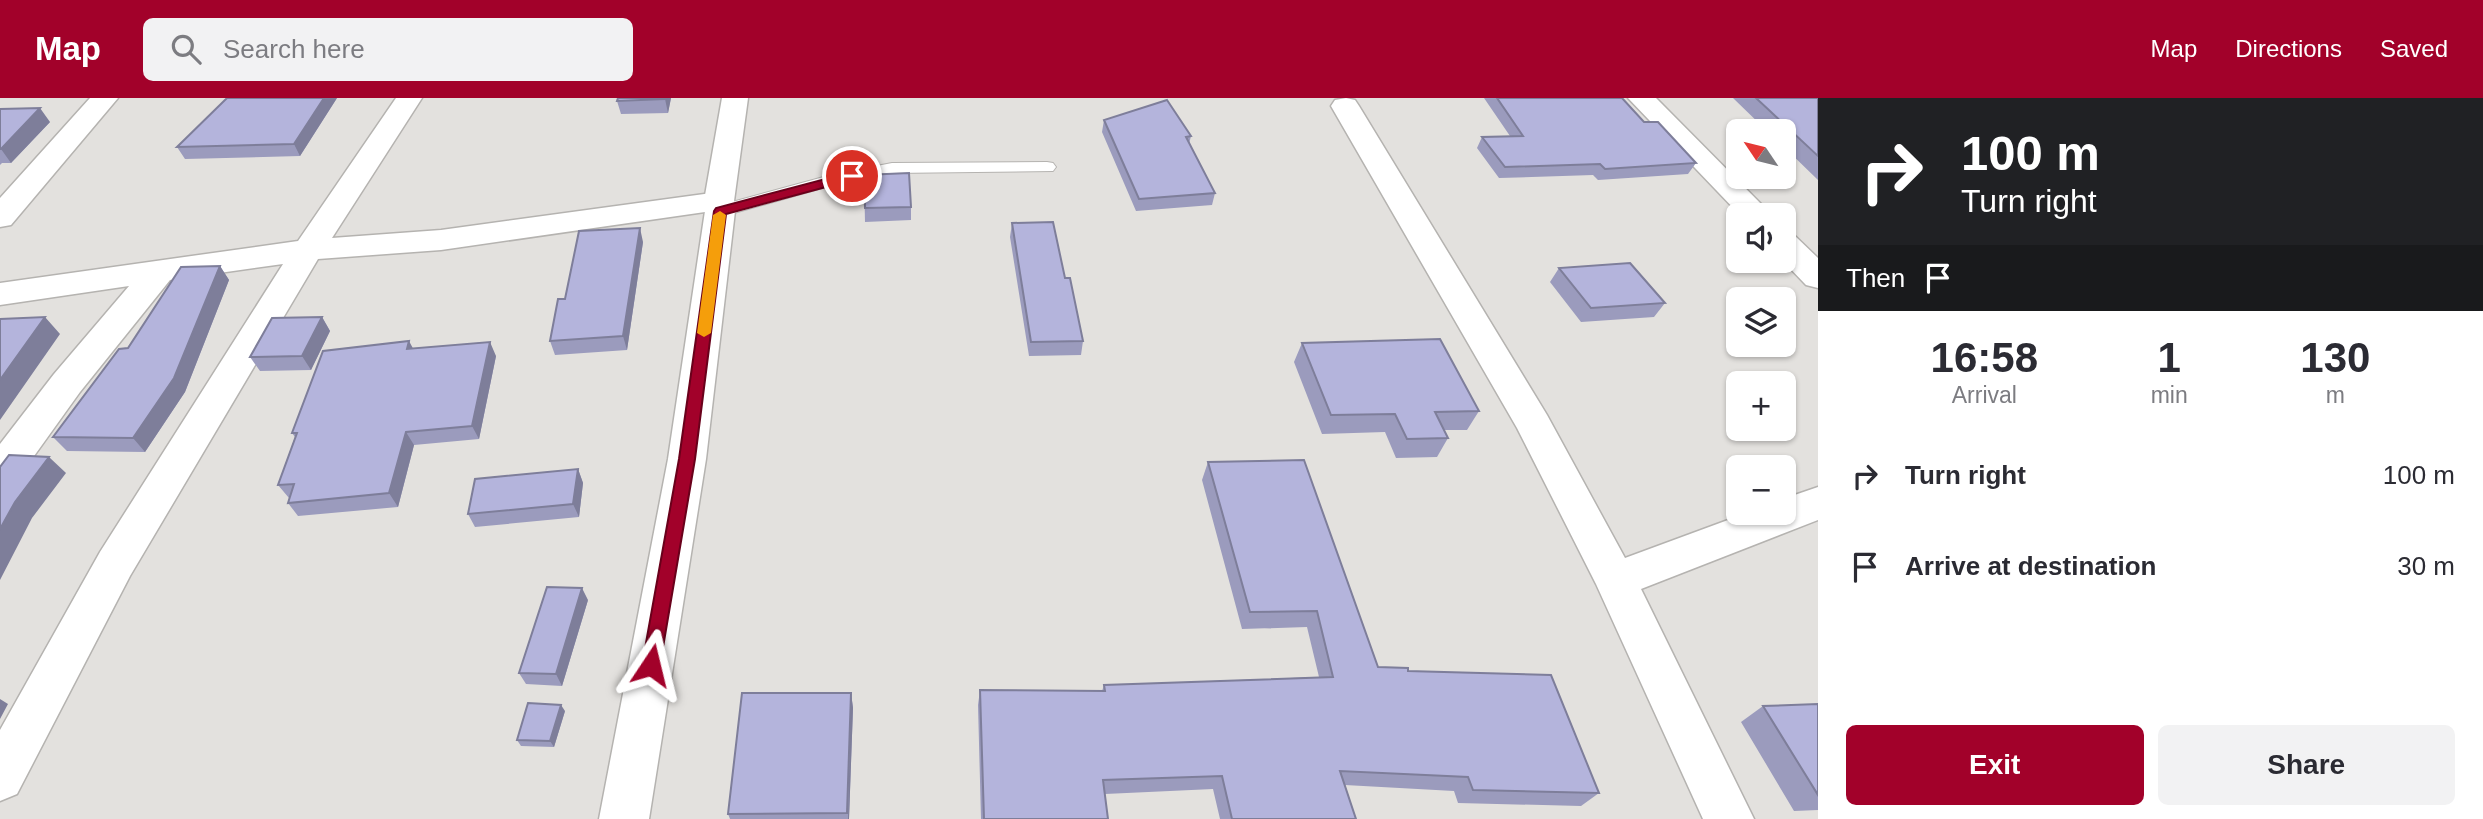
<!DOCTYPE html>
<meta charset="utf-8">
<style>
:root{--surface:#fff;--page:#f2f2f3;--text:#2b2b33;--muted:#7c7c81;--accent:#a2012a}
body{margin:0;font-family:Helvetica,sans-serif;background:var(--page);color:var(--text);height:100vh;display:flex;flex-direction:column;font-size:26px;white-space:nowrap}
*{box-sizing:border-box;margin:0}
p{font-size:23px;color:var(--muted)}
.icon{flex:none;width:38px;height:38px;fill:none;stroke:currentColor;stroke-width:2;stroke-linecap:round;stroke-linejoin:round}
.map{position:relative;flex:1;overflow:hidden}
.side{display:flex;flex-direction:column;background:var(--surface);width:665px}
.side>*{flex:none}
.banner{background:#202124;color:#fff;overflow:hidden}
.needle{width:46px;rotate:305deg}
.tools{position:absolute;left:1726px;top:21px;display:grid;gap:14px}
.tools a{display:grid;place-items:center;width:70px;height:70px;border-radius:10px;background:var(--surface);box-shadow:0 2px 5px #0004;font-size:35px}
.pin{position:absolute;display:grid;place-items:center;width:60px;height:60px;color:#fff;margin:-30px;border:4px solid #fff;border-radius:50%;box-shadow:0 2px 7px #0007}
.me{position:absolute;width:77px;margin:-38px;rotate:10deg;stroke-linejoin:round;filter:drop-shadow(0 0 5px #0008)}
.turn{display:flex;align-items:center;gap:24px;height:147px;padding:0 28px;font-size:32px}
.turn .icon{width:91px;height:91px;stroke-width:2.5}
.turn b{display:block;font-size:49px;line-height:60px}
.then{display:flex;align-items:center;height:66px;padding:0 28px;background:#0003;gap:14px;font-size:26px}
.eta{display:flex;justify-content:space-evenly;align-items:center;height:119px;text-align:center}
.eta b{font-size:42px;font-weight:800;line-height:49px}
.cta{display:flex;gap:14px;margin-top:auto;padding:14px 28px}
.cta a{flex:1;height:80px;border-radius:10px;background:var(--accent);color:#fff;font-size:28px;font-weight:800;line-height:80px;text-align:center}
.cta a+a{background:var(--page);color:var(--text)}
ul{padding:0;list-style:none}
li{display:flex;align-items:center;gap:21px;height:91px;padding:0 28px}
li div{flex:1}
li b{display:block;font-size:26px}
li em{font-style:normal}
header{display:flex;align-items:center;gap:42px;box-sizing:border-box;height:98px;padding:0 35px;background:var(--accent);color:#fff}
header strong{font-size:33px}
nav{display:flex;gap:38px;margin-inline-start:auto;font-size:24px}
.search{width:490px;height:63px;background:var(--page);display:flex;align-items:center;gap:18px;box-sizing:border-box;padding:0 24px;border-radius:10px;color:var(--muted);font-size:26px}
main{display:flex;flex:1;min-height:0}
.map>svg:first-child{display:block}
</style>
<header>
<strong>Map</strong>
<div class="search"><svg class="icon" aria-label="search" viewBox="0 0 24 24"><circle cx="10" cy="10" r="6"/><path d="M15 15l6 6"/></svg>Search here</div>
<nav><a>Map</a><a>Directions</a><a>Saved</a></nav>
</header>
<main>
<div class="map">
<svg width="1818" height="721" viewBox="0 0 1818 721">
<rect width="100%" height="100%" fill="#e3e1de"/>
<g fill="none" stroke-linecap="round" stroke-linejoin="round">
<g stroke="#b5b3b0" stroke-width="2">
<path id="service" d="M1047,64L1053,65L1056,69L1053,73L892,75L833,87L720,119L711,113L714,109L831,77L892,65Z"/>
</g>
<g stroke="#b5b3b0" stroke-width="3">
<path id="minor" d="M90,0H118L11,127L0,129V100Z
M396,0H422L332,140L441,132L719,94L730,97L734,103L730,109L719,112L441,152L318,161L130,478L17,696L0,703V632L100,454L283,166L170,182L80,294L14,386L0,390V346L54,276L129,188L0,207V185L298,143Z
M1346,0L1355,2L1359,8L1547,317L1625,460L1747,415H1783V401L1818,389V422L1641,491L1754,721H1703L1596,486L1517,330L1331,8L1335,2Z
M1628,0H1656L1772,117H1740Z
M1783,134L1794,137L1818,160V190L1806,187L1783,163Z"/>
</g>
<g stroke="#b5b3b0" stroke-width="3">
<path id="tertiary" d="M722,0H748L734,103L735,113L706,361L649,721H599L668,361L705,113L704,103Z"/>
</g>
<use href="#service" fill="#fff" fill-rule="evenodd"/>
<use href="#minor" fill="#fff" fill-rule="evenodd"/>
<use href="#tertiary" fill="#fff" fill-rule="evenodd"/>
</g>
<path fill="#9b9bbd" d="M337,0L300,58L185,61L177,49Z
M671,0L668,15L621,16L617,3Z
M1484,0H1622L1644,24L1696,65L1688,76L1598,82L1593,77L1499,80L1477,50L1482,39L1510,38Z
M1733,0H1818V82L1783,48V33H1767Z
M0,11L50,24L11,65H2L0,67Z
M1104,22L1191,38L1189,46L1215,95L1212,107L1136,113L1102,34Z
M864,77L911,109V122L865,124Z
M1012,125L1083,243L1081,257L1029,258L1010,139Z
M643,144L627,252L555,257L550,243L565,201Z
M220,168L229,182L185,294L145,354L67,353L53,339L128,250Z
M1559,170L1665,205L1654,219L1581,224L1550,184Z
M322,219L330,233L311,272L260,273L250,259Z
M1302,245L1479,313L1467,332H1444L1448,340L1437,359L1396,360L1385,334L1322,336L1294,264Z
M413,250L496,258L479,341L414,347L398,409L298,418L288,405L289,400L278,387L295,339L292,335Z
M1208,364L1378,569L1408,573L1599,695L1581,708L1458,705L1454,693L1345,687L1356,721H1220L1213,691L1105,696L1108,721H981L978,607L980,592L1102,593L1104,587L1319,579L1307,529L1242,531L1202,382Z
M578,371L583,385L579,419L475,429L468,416Z
M588,502L562,588L526,586L519,575Z
M851,595L853,610L849,721H730L728,716Z
M1818,606V712L1794,713L1741,624L1763,608Z
M565,613L554,649L521,648L517,642Z"/>
<path fill="#7e7e9a" d="M324,0H337L300,58L294,46Z
M666,0H671L668,15L665,1Z
M40,10L50,24L11,65L1,51Z
M640,130L643,144L627,252L623,238Z
M220,168L229,182L185,294L145,354L133,340Z
M45,219L60,236L0,322V282Z
M322,219L330,233L311,272L302,258Z
M409,243L416,256L407,251Z
M490,244L496,258L479,341L472,328Z
M406,334L414,347L398,409L389,395Z
M49,359L66,375L32,420L0,482V431L15,404Z
M578,371L583,385L579,419L573,406Z
M582,490L588,502L562,588L556,576Z
M851,595L853,610L849,721H848Z
M0,601L8,606L0,621Z
M561,607L565,613L554,649L550,643Z"/>
<path fill="#b4b4dc" stroke="#7e7e9a" stroke-width="2" d="M227,0H324L294,46L177,49Z
M618,0H666L665,1L617,3Z
M1497,0H1622L1644,24H1658L1696,65L1605,71L1600,66L1505,69L1482,39L1523,38Z
M1756,0H1818V58Z
M1167,2L1191,38L1186,39L1215,95L1139,101L1104,22Z
M40,10L1,51H0V11Z
M909,75L911,109L865,110L864,77Z
M1053,124L1065,180H1070L1083,243L1031,244L1012,125Z
M640,130L623,238L550,243L558,201H565L579,133Z
M1630,165L1665,205L1591,210L1559,170Z
M220,168L174,280L133,340L53,339L119,251L128,250L181,169Z
M45,219L0,282V221Z
M322,219L302,258L250,259L272,220Z
M1440,241L1479,313L1435,314L1448,340L1407,341L1395,316L1331,317L1302,245Z
M409,243L407,251L490,244L472,328L406,334L389,395L288,405L294,386L278,387L297,335H292L323,253Z
M9,357L49,359L15,404L0,431V369Z
M1304,362L1378,569L1408,570V573L1551,577L1599,695L1473,692L1468,679L1340,673L1356,721H1232L1222,678L1103,682L1108,721H984L980,592L1105,593L1104,587L1333,579L1317,513L1250,514L1208,364Z
M578,371L573,406L468,416L475,381Z
M547,489L582,490L556,576L519,575Z
M742,595H851L847,715L728,716Z
M528,605L561,607L550,643L517,642Z
M1818,606V697L1763,608Z"/>
<path fill="#a2012a" stroke="#69011b" stroke-width="2" d="M852,74L856,75V81L726,116L695,361L660,567L658,573L651,575L645,573L642,567L679,361L714,113L716,110Z"/>
<path fill="#f59e0b" d="M720,113L726,117L711,235L704,239L697,235L713,117Z"/>
</svg>
<div class="tools">
<a><svg class="needle" viewBox="-14 -14 28 28"><path d="M0-13l5 13h-10z" fill="#e53935"/><path d="M0 13l5-13h-10z" fill="#7c7c81"/></svg></a>
<a><svg class="icon" aria-label="sound" viewBox="0 0 24 24"><path d="M4 9h4l5-4v14l-5-4H4zM17 9q2 3 0 6"/></svg></a>
<a><svg class="icon" aria-label="layers" viewBox="0 0 24 24"><path d="M12 4l9 5-9 5-9-5zM3 14l9 5 9-5"/></svg></a>
<a>+</a>
<a>−</a>
</div>
<div class="pin" style="left:852px;top:78px;background:#d93025"><svg class="icon" aria-label="arrive" viewBox="0 0 24 24"><path d="M6 21V4h12l-3 4 3 4H6"/></svg></div>
<svg class="me" style="left:651px;top:567px" viewBox="-20 -20 40 40"><path d="M0-17L14 15 0 8-14 15z" fill="#a2012a" stroke="#fff" stroke-width="4"/></svg>
</div>
<section class="side">
<div class="banner">
<div class="turn"><svg class="icon" aria-label="right" viewBox="0 0 24 24"><path d="M7 20v-9h11M14 6l5 5-5 5"/></svg><div><b>100 m</b>Turn right</div></div>
<div class="then">Then<svg class="icon" aria-label="arrive" viewBox="0 0 24 24"><path d="M6 21V4h12l-3 4 3 4H6"/></svg></div>
</div>
<div class="eta">
<div><b>16:58</b><p>Arrival</p></div>
<div><b>1</b><p>min</p></div>
<div><b>130</b><p>m</p></div>
</div>
<ul>
<li><svg class="icon" aria-label="right" viewBox="0 0 24 24"><path d="M7 20v-9h11M14 6l5 5-5 5"/></svg><div><b>Turn right</b></div><em>100 m</em></li>
<li><svg class="icon" aria-label="arrive" viewBox="0 0 24 24"><path d="M6 21V4h12l-3 4 3 4H6"/></svg><div><b>Arrive at destination</b></div><em>30 m</em></li>
</ul>
<div class="cta"><a>Exit</a><a>Share</a></div>
</section>
</main>
